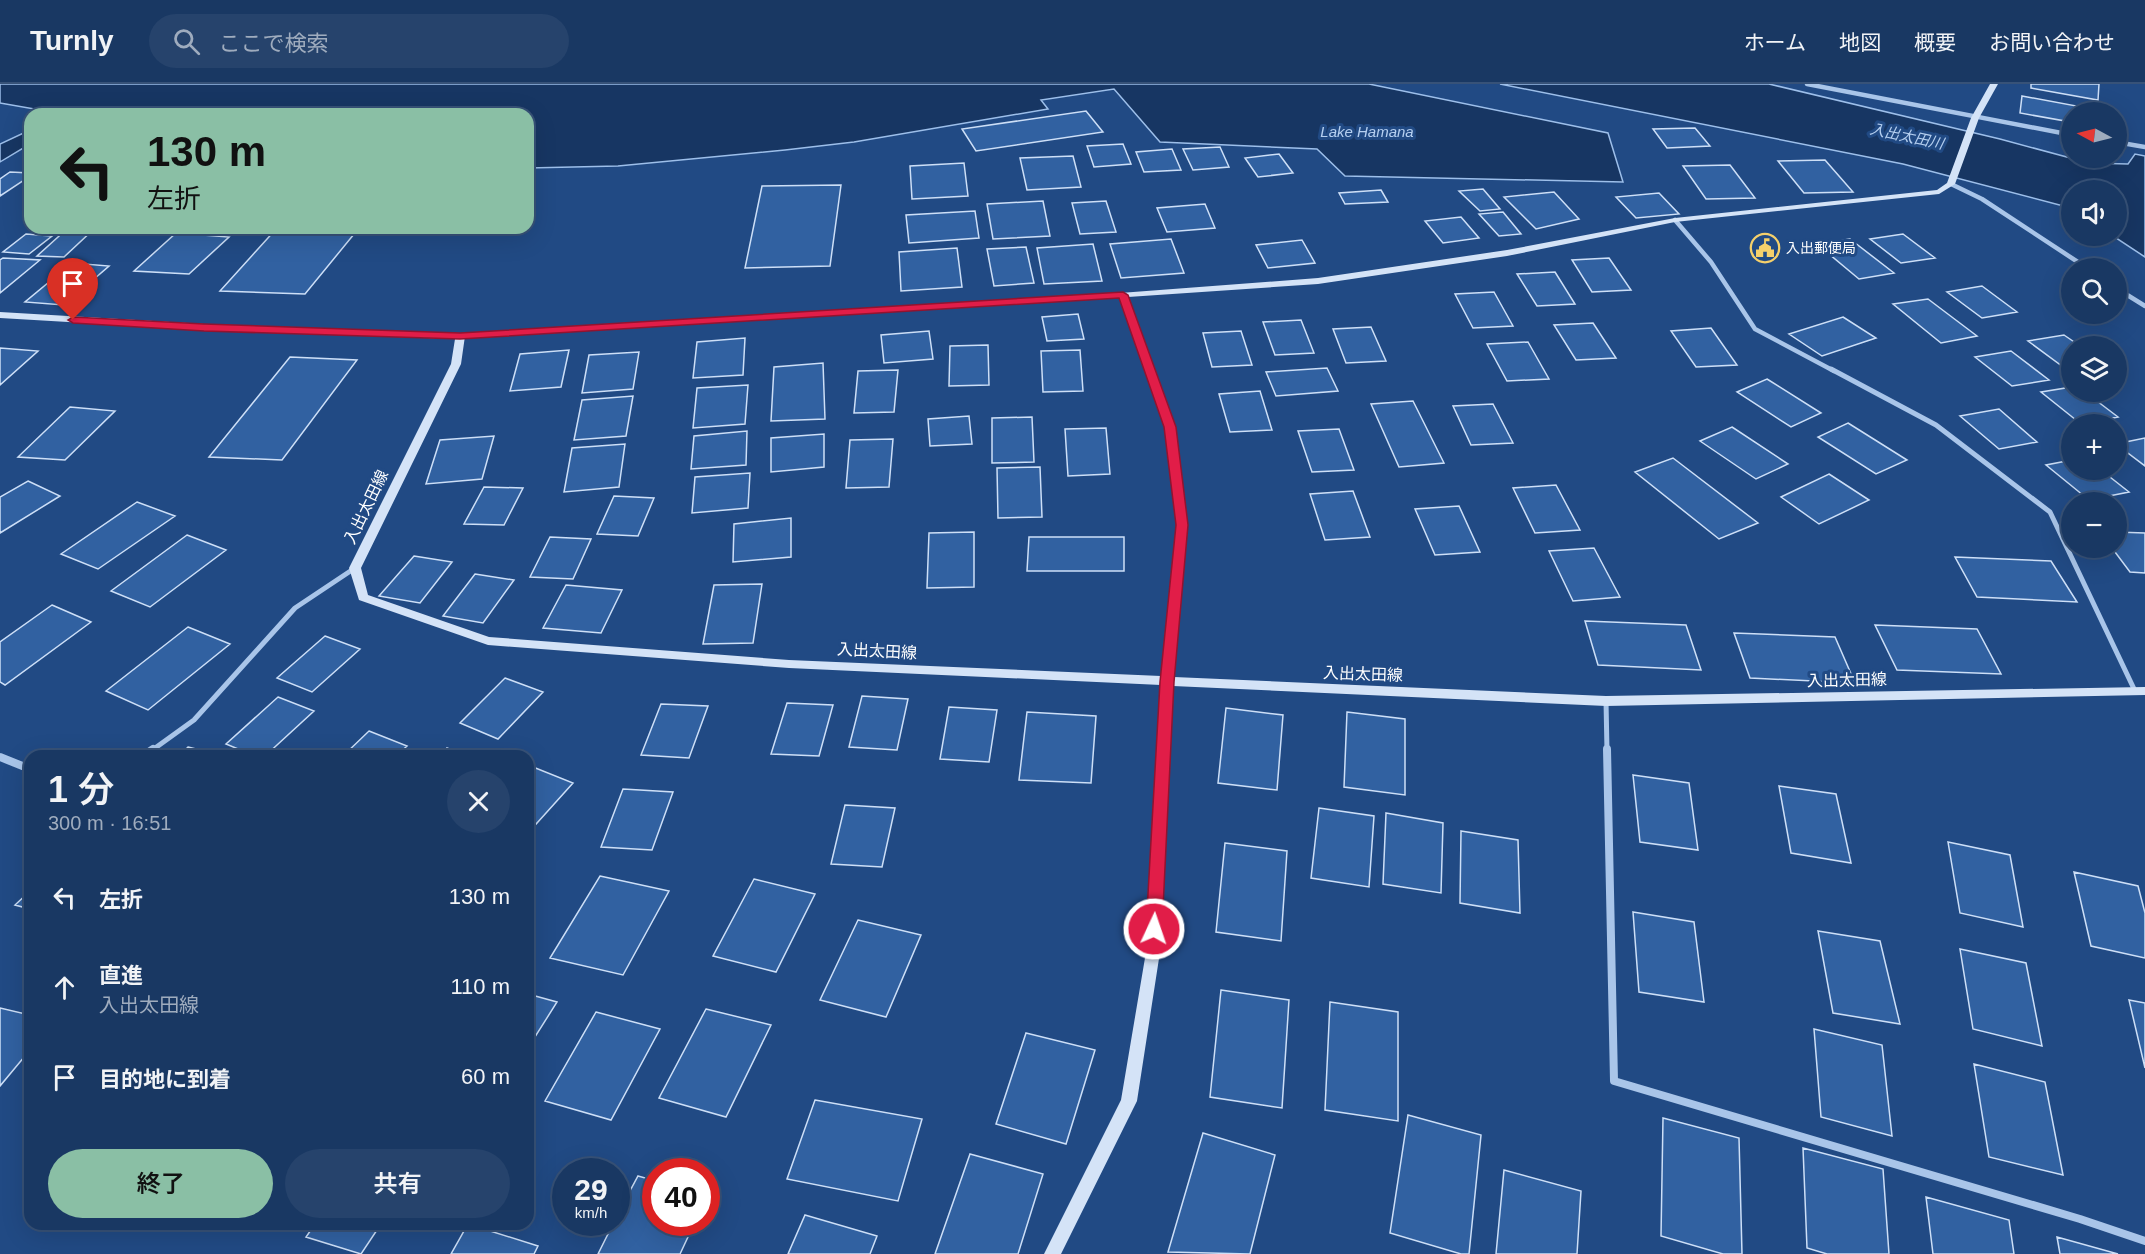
<!DOCTYPE html>
<html lang="ja">
<meta charset="utf-8">
<style>
:root{--surface:#193863;--page:#26436c;--text:#f1f3f6;--muted:#9facbe;--line:#375278;--accent:#8abfa5}
body{margin:0;font-family:Helvetica,"Noto Sans JP",sans-serif;background:var(--page);color:var(--text);height:100vh;display:flex;flex-direction:column;font-size:22px;white-space:nowrap}
*{box-sizing:border-box;margin:0}
p{font-size:20px;color:var(--muted)}
.icon{flex:none;width:33px;height:33px;fill:none;stroke:currentColor;stroke-width:2;stroke-linecap:round;stroke-linejoin:round}
.map{position:relative;flex:1;overflow:hidden}
.panel{position:absolute;left:24px;top:666px;width:510px;height:480px;display:flex;flex-direction:column;background:var(--surface);border-radius:18px;box-shadow:0 6px 24px #0002,0 0 0 2px var(--line)}
.panel>*{flex:none}
.guide{position:absolute;left:24px;top:24px;width:510px;height:126px;border-radius:18px;box-shadow:0 6px 24px #0002,0 0 0 2px var(--line);background:#8abfa5;color:#111;overflow:hidden}
.needle{width:39px;rotate:277deg}
.fabs{position:absolute;left:2061px;top:18px;display:grid;gap:12px}
.fabs a{display:grid;place-items:center;width:66px;height:66px;border-radius:50%;background:var(--surface);box-shadow:0 6px 24px #0002,0 0 0 2px var(--line);font-size:30px}
.speed{position:absolute;left:552px;top:1074px;display:flex;gap:12px;font-size:30px;font-weight:700;text-align:center}
.speed>*{display:grid;place-content:center;width:78px;height:78px;border-radius:50%;background:var(--surface);box-shadow:0 6px 24px #0002,0 0 0 2px var(--line);line-height:1}
.speed small{font-size:15px;font-weight:400}
.speed .limit{border:9px solid #d22;background:#fff;color:#111}
.pin{position:absolute;display:grid;place-items:center;width:51px;height:51px;color:#fff;margin:-62px -26px;border-radius:50% 50% 50% 0;rotate:-45deg;box-shadow:0 0 6px #0007}
.pin .icon{rotate:45deg}
.me{position:absolute;width:66px;margin:-33px;rotate:3deg;stroke-linejoin:round;filter:drop-shadow(0 0 4px #0008)}
.turn{display:flex;align-items:center;gap:21px;height:126px;padding:0 24px;font-size:27px}
.turn .icon{width:78px;height:78px;stroke-width:2.5}
.turn b{display:block;font-size:42px;line-height:51px}
.round{display:grid;place-items:center;flex:none;width:63px;height:63px;border-radius:32px;background:var(--page)}
.headline{display:flex;align-items:center;justify-content:space-between;height:102px;padding:0 24px}
h1{font-size:36px;font-weight:600;line-height:45px}
.action{display:flex;gap:12px;margin-top:auto;padding:12px 24px}
.action a{flex:1;height:69px;border-radius:36px;background:var(--accent);color:#111;font-size:24px;font-weight:600;line-height:69px;text-align:center}
.action a+a{background:var(--page);color:var(--text)}
ul{padding:0;list-style:none}
li{display:flex;align-items:center;gap:18px;height:90px;padding:0 24px}
li div{flex:1}
li b{display:block;font-size:22px}
li em{font-style:normal}
header{display:flex;align-items:center;gap:36px;box-sizing:border-box;height:84px;padding:0 30px;background:var(--surface);border-bottom:2px solid var(--line)}
header strong{font-size:28px}
nav{display:flex;gap:33px;margin-inline-start:auto;font-size:21px}
.search{width:420px;height:54px;background:var(--page);display:flex;align-items:center;gap:15px;box-sizing:border-box;padding:0 21px;border-radius:33px;color:var(--muted);font-size:22px}
.map>svg:first-child{display:block}
</style>
<header>
<strong>Turnly</strong>
<div class="search"><svg class="icon" aria-label="search" viewBox="0 0 24 24"><circle cx="10" cy="10" r="6"/><path d="M15 15l6 6"/></svg>ここで検索</div>
<nav><a>ホーム</a><a>地図</a><a>概要</a><a>お問い合わせ</a></nav>
</header>
<div class="map">
<svg width="2145" height="1170" viewBox="0 0 2145 1170">
<rect width="100%" height="100%" fill="#214a84"/>
<path fill="#173663" stroke="#9dbfea" stroke-width="1.5" d="M0,0H1369L1608,49L1623,98L1345,92L1317,65L1160,58L1114,5L1041,16L1048,25L854,58L785,66L618,82L528,84V30H63L0,19Z
M1500,0H1769L2000,55L2089,79L2128,80L2135,70L2145,72V173L2113,152H2116V106H2072L2071,124L1903,80Z
M30,46V60L0,78V60Z"/>
<path fill="#3161a1" stroke="#cddff7" stroke-width="1.5" d="M2031,0H2099L2098,16L2031,4Z
M2022,12L2098,26V28H2072L2071,38L2020,29Z
M1086,27L1103,48L976,67L962,45Z
M1695,44L1710,62L1667,64L1653,45Z
M1123,60L1131,80L1094,83L1087,62Z
M1220,63L1229,83L1193,86L1183,65Z
M1172,65L1181,86L1144,88L1136,68Z
M1279,70L1293,89L1258,93L1245,74Z
M1073,72L1081,103L1027,106L1020,74Z
M1825,76L1853,108L1804,109L1778,77Z
M964,79L968,112L912,115L910,82Z
M1730,81L1755,114L1706,115L1683,82Z
M10,88L30,89V92L0,112V95Z
M841,101L830,182L745,184L762,102Z
M1483,105L1500,125L1480,127L1459,107Z
M1381,106L1388,118L1345,120L1339,109Z
M1554,108L1579,135L1536,145L1504,113Z
M1659,109L1679,130L1636,134L1616,113Z
M1043,117L1050,152L993,155L987,120Z
M1106,117L1116,148L1080,150L1072,119Z
M1205,120L1215,144L1167,148L1157,124Z
M975,127L979,154L909,159L906,131Z
M1503,128L1521,150L1499,152L1479,130Z
M1461,133L1479,154L1443,159L1425,137Z
M68,144H95L64,173L37,172Z
M277,144H359L305,210L220,207Z
M176,149L229,153L189,190L134,187Z
M26,150L52,152L29,170L3,168Z
M1903,150L1935,174L1901,179L1870,155Z
M1171,155L1184,189L1121,194L1110,160Z
M1850,155L1894,189L1859,195L1817,160Z
M1302,156L1315,179L1268,184L1256,161Z
M1093,160L1102,197L1044,200L1037,164Z
M1026,163L1034,199L994,202L987,165Z
M957,164L962,203L901,207L899,168Z
M3,174L40,176L0,209V176Z
M1609,174L1631,206L1592,208L1572,176Z
M72,179L109,182L64,221L25,218Z
M1555,188L1575,220L1537,222L1517,190Z
M1982,202L2017,228L1982,234L1947,208Z
M1494,208L1513,242L1473,244L1455,210Z
M1928,215L1977,252L1941,259L1893,220Z
M1078,230L1084,255L1047,257L1042,233Z
M1843,233L1876,254L1822,272L1789,250Z
M1301,236L1314,269L1275,271L1263,238Z
M1593,239L1616,274L1576,276L1554,241Z
M1371,243L1386,277L1346,279L1333,245Z
M1711,244L1737,281L1696,283L1671,247Z
M929,247L933,275L884,279L881,251Z
M1241,247L1252,281L1212,283L1203,249Z
M2064,251L2080,262H2072V285H2066L2028,257Z
M745,254L743,291L693,294L697,258Z
M1528,258L1549,295L1507,297L1487,260Z
M988,261L989,301L949,302L950,262Z
M0,264L38,267L0,301Z
M569,266L561,303L510,307L520,270Z
M1080,266L1083,307L1043,308L1041,267Z
M2011,267L2049,296L2012,302L1975,273Z
M639,268L633,305L582,309L589,271Z
M290,273L357,276L282,376L209,373Z
M823,279L825,335L771,337L774,283Z
M1327,284L1338,307L1276,312L1266,288Z
M898,286L894,328L854,329L858,287Z
M1767,295L1821,329L1791,343L1737,308Z
M748,301L745,340L693,344L697,304Z
M2072,303V308H2085L2118,333L2081,340L2041,308Z
M1260,307L1272,346L1230,348L1219,310Z
M633,312L626,352L574,356L582,316Z
M1413,317L1444,379L1399,383L1371,320Z
M1493,320L1513,359L1471,361L1453,322Z
M70,323L115,327L65,376L18,373Z
M1999,325L2037,358L1999,365L1960,332Z
M969,332L972,360L930,362L928,335Z
M1032,333L1034,378L992,379V334Z
M1848,339L1907,376L1876,390L1818,353Z
M1732,343L1788,380L1756,395L1700,357Z
M1106,344L1110,390L1068,392L1065,345Z
M1339,345L1354,386L1312,388L1298,347Z
M747,347L746,381L691,385L694,352Z
M824,350V383L771,388V354Z
M494,352L482,395L426,400L440,356Z
M2145,354V382L2116,360Z
M893,355L889,403L846,404L850,356Z
M625,360L619,403L564,408L572,364Z
M1673,374L1758,439L1719,455L1635,388Z
M2072,376V386H2101L2129,408L2089,416L2046,381Z
M1040,383L1042,433L998,434L997,384Z
M750,389L748,424L692,429L695,393Z
M1829,390L1869,416L1819,440L1781,413Z
M28,397L60,412L0,449V413Z
M1556,401L1580,446L1535,449L1513,404Z
M484,403L523,404L504,441L464,440Z
M1353,407L1370,453L1325,456L1310,410Z
M614,412L654,414L638,452L597,450Z
M137,418L175,432L98,485L61,470Z
M1459,422L1480,468L1435,471L1415,425Z
M791,434V473L733,478L734,440Z
M974,448V503L927,504L929,449Z
M2116,448L2145,449V489L2130,488L2112,464H2116Z
M187,451L226,466L150,523L111,507Z
M550,453L591,455L573,495L530,493Z
M1029,453H1124V487H1027Z
M1594,464L1620,513L1573,517L1549,467Z
M414,472L452,478L420,519L379,512Z
M1955,473L2051,477L2077,518L1977,513Z
M475,490L514,496L483,539L443,532Z
M762,500L753,559L703,560L714,501Z
M566,501L622,506L601,549L543,544Z
M52,521L91,538L5,601L0,598V558Z
M1585,537L1686,541L1701,586L1598,581Z
M1875,541L1977,545L2001,590L1897,586Z
M188,543L230,560L148,626L106,607Z
M1734,549L1835,553L1855,599L1750,594Z
M325,552L360,565L312,608L277,594Z
M505,594L543,608L498,655L460,639Z
M862,612L908,615L897,666L849,663Z
M278,613L314,627L265,672H255L226,660Z
M787,619L833,621L819,672L771,670Z
M661,620L708,622L689,674L641,671Z
M949,623L997,626L989,678L940,675Z
M1226,624L1283,631L1277,706L1218,699Z
M1027,628L1096,632L1091,699L1019,696Z
M1347,628L1405,635V711L1344,703Z
M369,647L407,662L396,672H343Z
M188,663L224,672H179Z
M447,664L467,672H439Z
M533,683L573,699L528,749V688Z
M1633,691L1689,699L1698,766L1640,758Z
M1779,702L1836,710L1851,779L1791,769Z
M623,705L673,708L652,766L601,763Z
M845,721L895,724L882,783L831,780Z
M1319,724L1374,732L1369,803L1311,794Z
M1386,729L1443,739L1441,809L1383,800Z
M1461,747L1518,756L1520,829L1460,819Z
M1948,758L2010,771L2023,843L1960,829Z
M1225,759L1287,767L1281,857L1216,848Z
M2074,788L2138,802L2145,829V874L2091,862Z
M600,792L669,807L623,891L550,874Z
M754,795L815,810L776,888L713,872Z
M30,807V825L15,821Z
M1633,828L1694,838L1704,918L1639,908Z
M858,836L921,851L886,933L820,916Z
M1818,847L1880,857L1900,940L1833,929Z
M1960,865L2026,879L2042,962L1973,945Z
M1221,906L1289,916L1282,1024L1210,1013Z
M528,910L557,918L528,964Z
M2129,916L2145,919V984Z
M1330,918L1398,928V1037L1325,1026Z
M0,924L30,931V966L0,1002Z
M706,925L771,941L726,1033L659,1014Z
M596,928L660,945L611,1036L545,1017Z
M1814,945L1882,961L1892,1052L1821,1033Z
M1026,949L1095,966L1066,1060L996,1040Z
M1974,980L2045,998L2063,1091L1989,1073Z
M815,1016L922,1035L898,1117L787,1095Z
M1408,1031L1481,1051L1469,1170H1461L1390,1149Z
M1663,1034L1739,1054L1742,1170H1723L1661,1152Z
M1203,1049L1275,1071L1250,1170L1168,1168Z
M1803,1064L1883,1085L1889,1170H1827L1807,1164Z
M970,1070L1043,1090L1018,1170H935Z
M1504,1086L1581,1107L1577,1170H1496Z
M638,1092L656,1097V1138H695L680,1170H598L614,1138H616V1133Z
M1926,1113L2009,1136L2014,1170H1933Z
M805,1131L877,1152L870,1170H788Z
M315,1140H381L361,1170L306,1153Z
M468,1140L538,1162L534,1170H451Z
M2057,1153L2118,1170H2060Z"/>
<g fill="none" stroke-linecap="round" stroke-linejoin="round">
<path stroke="#a9c5e9" stroke-width="4.5" d="M1807,0L2072,51
M2116,58L2145,63
M1951,100L1982,115L2087,184
M1675,136L1711,178L1755,245L1834,287
M2116,204L2145,222
M460,252L1123,211"/>
<path stroke="#a9c5e9" stroke-width="5" d="M1831,285L1936,341L2050,428L2135,607
M1606,617L1607,667
M151,667L194,636L295,524L355,484"/>
<path stroke="#a9c5e9" stroke-width="8" d="M1607,665L1614,997L2080,1135L2145,1157
M143,672L153,665
M0,673L30,685"/>
<path fill="#d4e3f7" fill-rule="evenodd" d="M1990,0H1998L1979,34L1955,100L1939,110L1675,138L1507,172L1318,200L1128,213L1175,343L1187,441L1174,593L1606,612L2145,603V611L1606,622L1173,602L1160,868L1137,1017L1061,1170H1044L1121,1016L1146,868L1161,601L789,584L488,561L359,516L349,484L451,280L455,255L204,246L0,234V228L204,240L463,250L465,252L461,280L361,484L368,511L489,553L789,576L1161,592L1177,441L1165,343L1119,211L1120,209L1318,194L1507,166L1675,134L1937,106L1947,99L1971,34Z"/>
</g>
<path fill="#e11d48" stroke="#92132f" stroke-width="1.5" d="M1123,208L1128,211L1176,343L1188,441L1174,598L1162,845L1160,850H1149L1146,845L1160,598L1176,441L1164,343L1119,214L460,255L204,247L73,239L68,236L73,233L204,240L460,249Z"/>
<defs>
<g id="civic-ring" transform="scale(1.5)"><circle r="9.5" fill="#214a84" stroke="#f5d06b" stroke-width="1.5"/><path d="M-.6-6.5H3V-4.5H.6V-3L4-1V1h2V6H-6V1h2V-1L-.6-3ZM-1.2 2.5V6h2.4V2.5Z" fill="#f5d06b"/></g>
</defs>
<g fill-rule="evenodd">
<use href="#civic-ring" x="1765" y="164"/>
</g>
<g text-anchor="middle" dominant-baseline="central" stroke-width="6" stroke-linejoin="round" paint-order="stroke">
<g font-size="14" fill="#fff" stroke="#214a84" text-anchor="start">
<text x="1786" y="164">入出郵便局</text>
</g>
<g font-size="15" font-style="italic" fill="#b5cff0" stroke="#214a84">
<text x="1367" y="47">Lake Hamana</text>
<text transform="translate(1907 52) rotate(12)">入出太田川</text>
</g>
<g font-size="16" fill="#fff" stroke="#214a84">
<text transform="translate(366 423) rotate(-64)">入出太田線</text>
<text transform="translate(877 567) rotate(3)">入出太田線</text>
<text transform="translate(1363 590) rotate(2)">入出太田線</text>
<text transform="translate(1847 596) rotate(-1)">入出太田線</text>
</g>
</g>
</svg>
<div class="fabs">
<a><svg class="needle" viewBox="-14 -14 28 28"><path d="M0-13l5 13h-10z" fill="#e53935"/><path d="M0 13l5-13h-10z" fill="#9facbe"/></svg></a>
<a><svg class="icon" aria-label="sound" viewBox="0 0 24 24"><path d="M4 9h4l5-4v14l-5-4H4zM17 9q2 3 0 6"/></svg></a>
<a><svg class="icon" aria-label="search" viewBox="0 0 24 24"><circle cx="10" cy="10" r="6"/><path d="M15 15l6 6"/></svg></a>
<a><svg class="icon" aria-label="layers" viewBox="0 0 24 24"><path d="M12 4l9 5-9 5-9-5zM3 14l9 5 9-5"/></svg></a>
<a>+</a>
<a>−</a>
</div>
<div class="speed"><div>29<small>km/h</small></div><div class="limit">40</div></div>
<div class="pin" style="left:73px;top:236px;background:#d93025"><svg class="icon" aria-label="arrive" viewBox="0 0 24 24"><path d="M6 21V4h12l-3 4 3 4H6"/></svg></div>
<svg class="me" style="left:1154px;top:845px" viewBox="-20 -20 40 40"><circle r="17" fill="#e11d48" stroke="#fff" stroke-width="3"/><path d="M0-11L8 9 0 5-8 9z" fill="#fff"/></svg>
<div class="guide">
<div class="turn"><svg class="icon" aria-label="left" viewBox="0 0 24 24"><path d="M17 20v-9H6M10 6l-5 5 5 5"/></svg><div><b>130 m</b>左折</div></div>
</div>
<section class="panel">
<div class="headline"><div><h1>1 分</h1><p>300 m · 16:51</p></div><a class="round"><svg class="icon" aria-label="close" viewBox="0 0 24 24"><path d="M6 6l12 12M18 6L6 18"/></svg></a></div>
<ul>
<li><svg class="icon" aria-label="left" viewBox="0 0 24 24"><path d="M17 20v-9H6M10 6l-5 5 5 5"/></svg><div><b>左折</b></div><em>130 m</em></li>
<li><svg class="icon" aria-label="ahead" viewBox="0 0 24 24"><path d="M12 20V5M6 11l6-6 6 6"/></svg><div><b>直進</b><p>入出太田線</p></div><em>110 m</em></li>
<li><svg class="icon" aria-label="arrive" viewBox="0 0 24 24"><path d="M6 21V4h12l-3 4 3 4H6"/></svg><div><b>目的地に到着</b></div><em>60 m</em></li>
</ul>
<div class="action"><a>終了</a><a>共有</a></div>
</section>
</div>
